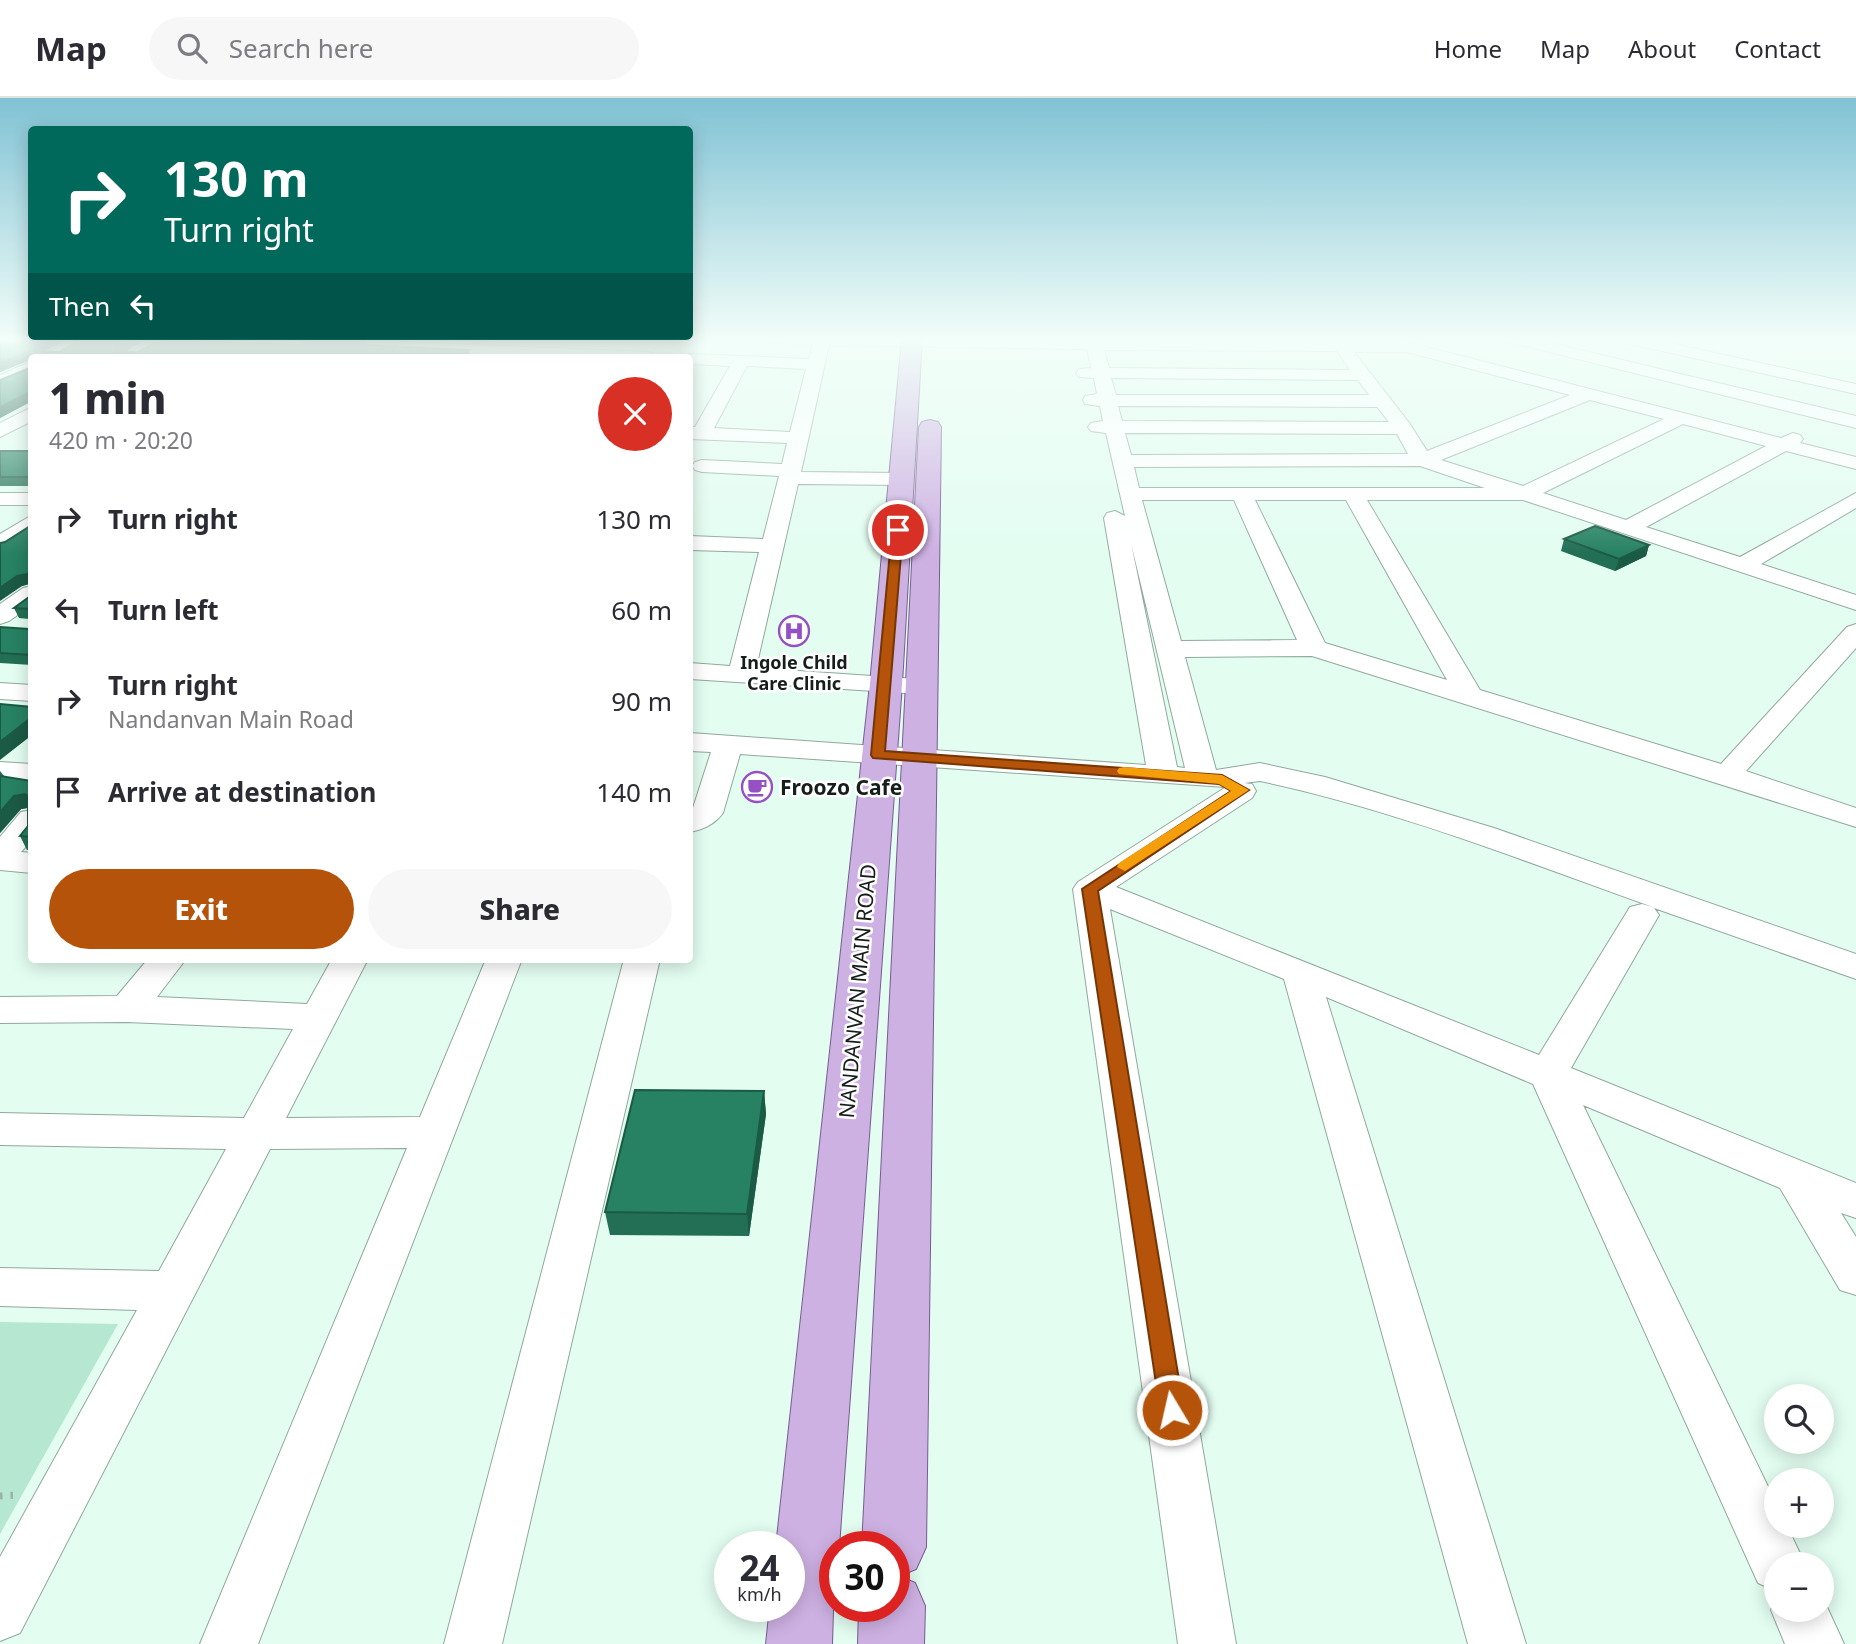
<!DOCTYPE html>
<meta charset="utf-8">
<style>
:root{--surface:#fff;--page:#f7f7f7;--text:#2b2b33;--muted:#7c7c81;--line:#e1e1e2;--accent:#b45309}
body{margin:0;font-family:"Noto Sans",sans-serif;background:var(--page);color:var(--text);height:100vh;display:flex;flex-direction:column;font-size:26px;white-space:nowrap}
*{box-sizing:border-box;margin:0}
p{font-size:23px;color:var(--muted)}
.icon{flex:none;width:38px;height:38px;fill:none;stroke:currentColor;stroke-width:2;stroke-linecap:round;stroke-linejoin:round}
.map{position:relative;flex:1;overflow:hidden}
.drawer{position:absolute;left:28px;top:256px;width:665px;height:609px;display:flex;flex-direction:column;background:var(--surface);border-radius:7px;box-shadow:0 4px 18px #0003}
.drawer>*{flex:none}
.top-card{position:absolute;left:28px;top:28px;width:665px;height:214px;border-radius:7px;box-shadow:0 4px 18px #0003;background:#00695c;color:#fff;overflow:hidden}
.tools{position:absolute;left:1764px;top:1286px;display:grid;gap:14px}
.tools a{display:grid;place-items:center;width:70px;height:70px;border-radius:50%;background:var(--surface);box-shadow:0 4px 18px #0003;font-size:35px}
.speed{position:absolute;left:714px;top:1433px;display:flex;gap:14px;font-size:35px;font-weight:700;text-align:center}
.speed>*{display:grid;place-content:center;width:91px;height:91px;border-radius:50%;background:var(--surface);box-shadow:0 4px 18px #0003;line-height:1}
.speed small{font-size:18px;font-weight:400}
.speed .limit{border:10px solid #d22;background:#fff;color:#111}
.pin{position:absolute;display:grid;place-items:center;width:60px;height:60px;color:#fff;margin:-30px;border:4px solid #fff;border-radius:50%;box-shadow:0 2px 7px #0007}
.me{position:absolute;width:77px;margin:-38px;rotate:351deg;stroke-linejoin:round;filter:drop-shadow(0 0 5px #0008)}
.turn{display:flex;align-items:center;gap:24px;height:147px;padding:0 21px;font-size:32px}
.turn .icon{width:91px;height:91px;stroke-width:2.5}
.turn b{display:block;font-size:49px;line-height:60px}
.then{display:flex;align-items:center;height:66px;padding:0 21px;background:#0003;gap:14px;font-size:26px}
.round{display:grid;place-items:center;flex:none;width:74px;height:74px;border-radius:37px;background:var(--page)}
.headline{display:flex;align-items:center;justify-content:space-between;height:119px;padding:0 21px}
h1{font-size:42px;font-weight:800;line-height:52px}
.cta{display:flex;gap:14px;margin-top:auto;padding:14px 21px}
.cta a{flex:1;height:80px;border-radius:42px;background:var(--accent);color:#fff;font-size:28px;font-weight:800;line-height:80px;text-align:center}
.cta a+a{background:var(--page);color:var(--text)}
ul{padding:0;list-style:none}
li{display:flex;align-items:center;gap:21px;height:91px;padding:0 21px}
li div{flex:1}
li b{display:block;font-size:26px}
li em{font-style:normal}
header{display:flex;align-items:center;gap:42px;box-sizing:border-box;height:98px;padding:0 35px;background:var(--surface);border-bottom:2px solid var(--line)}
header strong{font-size:33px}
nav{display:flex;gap:38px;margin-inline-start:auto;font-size:24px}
.search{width:490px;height:63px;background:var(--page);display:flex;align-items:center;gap:18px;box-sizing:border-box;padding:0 24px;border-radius:38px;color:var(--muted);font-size:26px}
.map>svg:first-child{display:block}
</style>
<header>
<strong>Map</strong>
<div class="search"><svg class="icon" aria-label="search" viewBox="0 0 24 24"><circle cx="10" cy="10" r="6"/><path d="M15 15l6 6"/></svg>Search here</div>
<nav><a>Home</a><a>Map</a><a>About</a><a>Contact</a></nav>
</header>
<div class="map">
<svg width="1856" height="1546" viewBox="0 0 1856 1546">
<rect width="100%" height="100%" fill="#e3fdf1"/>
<path fill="#b5e7d1" d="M0,1224L118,1226L0,1436Z"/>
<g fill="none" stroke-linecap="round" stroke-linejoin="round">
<g stroke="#90a89e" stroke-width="2">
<path id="minor" d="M74,240H94L61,259H39Z
M152,240L303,242L311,247L303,252L159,247L153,246Z
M374,240H392L368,259H348Z
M764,240H1101L1407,244L1781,340L1793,335L1800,337L1803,341L1800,345L1856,359V371L1786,353L1646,429L1740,459L1856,395V410L1761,466L1856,497V512L1523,402H1367L1480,592L1721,666L1847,529L1856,526V550L1746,673L1856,710V729L1312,558L1185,559L1216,672L1260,665L1325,679L1494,730L1856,856V881L1654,810L1659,817L1571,970L1856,1085V1120L1841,1115L1856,1139V1197L1840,1192L1780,1090L1583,1007L1776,1405V1428H1787L1805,1466H1776V1493L1758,1485L1533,986L1326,899L1526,1546H1468L1284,881L1110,811L1236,1546H1178L1073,791L1078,784L1226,689L740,656L723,715C715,726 702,732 690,734V712L693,710L711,654L690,653V635L1146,667L1104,420L1107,415L1115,413L1125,418L1106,335L1091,333L1088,329L1091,325L1103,323L1100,308L1085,306L1083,302L1085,298L1097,296L1094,280L1079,279L1076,275L1079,271L1091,270L1087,251L829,247L801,374L902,375L909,377L912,381L909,385L902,387L798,386L756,570L931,582L935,588L931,594L921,596L690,581V565L730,568L759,454L690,452V438L763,441L779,378L702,374L695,372L692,368L695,364L702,362L782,366L787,345L690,341V329H695L730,268L690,266V259H683L690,256L809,261L813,246L772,245ZM1104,252L1337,253L1350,272L1109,270ZM1354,254H1407L1570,297L1427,353L1410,326ZM747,268L806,271L790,334L714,330ZM1111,280L1358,282L1369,297H1116ZM1590,302L1664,321L1523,388L1441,362ZM1118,308L1377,309L1389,324L1122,323ZM1683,326L1766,348L1626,422L1543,395ZM1125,335L1397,336L1408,356L1131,357ZM1420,368L1485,390H1139L1134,369ZM1142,402H1234L1297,542L1181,543ZM1255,402H1346L1447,582L1325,545ZM1131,445L1185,670L1177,669ZM1260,683C1394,711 1524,763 1653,809L1642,806L1630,809L1539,957L1116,789L1252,700L1256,693L1252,686L1244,685Z
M1503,240H1530L1856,318V330L1505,243Z
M1618,240H1647L1856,286V296L1626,245Z
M403,244L650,254L659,259H525L397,253L395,249L397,245Z
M32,263V275L0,289V277Z
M32,309V323L0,339V325Z
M0,395H32V407H0Z
M32,417V435L8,451L0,453V436Z
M32,488V507L9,523L0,526V506L23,490Z
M0,585L32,587V603L0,601Z
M0,664L32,666V684L0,682Z
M32,712V742L21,754L32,755V775L0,772V739L21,714Z
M148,861H186L157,899L307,906L332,861H368L286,1020L420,1019L486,861H522L258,1546H200L407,1050L270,1051L20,1535L0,1543V1459L137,1212L0,1208V1170L159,1173L226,1051L0,1047V1015L244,1020L293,931L127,924L0,925V899L117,898Z
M624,861H660L502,1546H444Z
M1822,1498L1844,1546H1785L1771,1512L1776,1499V1512H1822Z"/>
</g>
<g stroke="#785c91" stroke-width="2">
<path id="major" d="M902,240H922L902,586L839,1449H835L832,1546H766L770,1508H789V1449H776L870,586Z
M930,322L938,324L941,329L926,1449L916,1471L899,1478L915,1485L925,1508L924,1546H858L859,1508H894V1449H862L919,329L922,324Z"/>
</g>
<path stroke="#9cb0a7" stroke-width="7" stroke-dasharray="2.5 8" stroke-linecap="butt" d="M0,1398L20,1397"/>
<use href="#minor" fill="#fff" fill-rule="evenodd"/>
<use href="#major" fill="#ceb1e3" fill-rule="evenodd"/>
</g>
<path fill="#226f55" d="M0,240L44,253L59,254L84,240H148L125,253L138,254L301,247L307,243L303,240H490L484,245L373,240L365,243L364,245L365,247L469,252L470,259H32V303L0,320V282L30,270V262L0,274Z
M0,353H32V388H0Z
M32,421V567L0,565V529L29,531V521L19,520L14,510L29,499L30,486L22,488L5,444L30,428Z
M1564,441L1649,447L1646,458L1615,473L1561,453Z
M0,673L5,679L32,683V752H27L20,738L28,728V710L21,711L0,735Z
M764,993L766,1016L749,1138L610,1137L605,1114Z"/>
<path fill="#1b5a45" d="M52,240H69L38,257L34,253L35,249Z
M133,240H148L121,256L115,253L116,249Z
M361,240H373L365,243L363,249Z
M483,240H490L484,245Z
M469,252L470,259H460Z
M30,253L32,261L0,274V265Z
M32,293V303L0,320V309Z
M1649,447L1646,458L1615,473L1619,461Z
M27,476L31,485L22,488L0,503V490L17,478Z
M32,619V637L0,662V644Z
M25,696L32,709L21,711L0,735V714L14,698Z
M764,993L766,1016L749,1138L747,1116Z"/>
<path fill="#278163" stroke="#1b5a45" stroke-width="2" d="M0,240H52L35,249L34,253L59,254L84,240H133L116,249L115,253L138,254L160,242L301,247L312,240H311H361V242L365,247L469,252L460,259H196L113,255L104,259H32V293L0,309V282L30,270V253L0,265Z
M0,353H32V379H0Z
M32,421V557L0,555V529L29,531L30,511L14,510L29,499L30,478L27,476L17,478L0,490V445L5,444L30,428Z
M1595,428L1649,447L1619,461L1564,441Z
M0,606L32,609V619L0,644Z
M0,678L32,683V739L20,738L28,728V698L25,696L14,698L0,714Z
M635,992L764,993L747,1116L605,1114Z"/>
<linearGradient id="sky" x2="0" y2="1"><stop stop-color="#80c2d4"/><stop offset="0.53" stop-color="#f2fef9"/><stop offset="1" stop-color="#f2fef9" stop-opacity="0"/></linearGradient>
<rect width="1856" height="456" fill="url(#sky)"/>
<path fill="#b45309" stroke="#753606" stroke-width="2" d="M898,429L903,432L885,653L1222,677L1249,692L1098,793L1184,1312L1180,1320L1172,1323L1163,1320L1160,1312L1082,791L1231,693L1219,686L873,660L871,657L892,432Z"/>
<path fill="#f59e0b" d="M1124,669L1222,677L1249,692L1125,773L1117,769L1119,765L1231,693L1219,686L1119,676L1117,673L1119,670Z"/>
<defs>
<g id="hospital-ring" transform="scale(1.575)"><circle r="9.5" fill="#fff" stroke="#9550c4" stroke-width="1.5"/><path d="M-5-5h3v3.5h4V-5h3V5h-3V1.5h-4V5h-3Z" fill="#9550c4"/></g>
<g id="cafe-ring" transform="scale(1.575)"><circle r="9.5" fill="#fff" stroke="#9550c4" stroke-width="1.5"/><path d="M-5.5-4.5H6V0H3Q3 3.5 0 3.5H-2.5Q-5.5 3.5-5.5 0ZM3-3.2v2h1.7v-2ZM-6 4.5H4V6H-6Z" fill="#9550c4"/></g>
</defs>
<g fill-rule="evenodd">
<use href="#hospital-ring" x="794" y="533"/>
<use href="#cafe-ring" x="757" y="689"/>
</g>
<g text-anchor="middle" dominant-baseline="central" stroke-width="5" stroke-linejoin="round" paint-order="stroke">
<g font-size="18" font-weight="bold" fill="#151e1a" stroke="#fff">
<text x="794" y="564">Ingole Child<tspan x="794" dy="21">Care Clinic</tspan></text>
</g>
<g font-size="21" font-weight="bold" fill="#151e1a" stroke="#fff" text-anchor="start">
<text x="780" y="689">Froozo Cafe</text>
</g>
<g font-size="21" fill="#151e1a" stroke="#fff">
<text transform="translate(857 893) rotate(-85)">NANDANVAN MAIN ROAD</text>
</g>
</g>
</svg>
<div class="tools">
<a><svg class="icon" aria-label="search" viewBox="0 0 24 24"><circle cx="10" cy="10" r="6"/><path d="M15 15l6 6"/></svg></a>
<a>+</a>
<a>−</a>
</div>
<div class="speed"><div>24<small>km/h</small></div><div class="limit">30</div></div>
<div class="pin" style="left:898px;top:432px;background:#d93025"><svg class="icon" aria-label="arrive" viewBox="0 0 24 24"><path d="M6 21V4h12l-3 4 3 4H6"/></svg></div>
<svg class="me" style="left:1172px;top:1312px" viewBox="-20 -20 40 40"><circle r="17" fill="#b45309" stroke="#fff" stroke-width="3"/><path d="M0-11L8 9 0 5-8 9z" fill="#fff"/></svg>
<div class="top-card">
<div class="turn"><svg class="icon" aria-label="right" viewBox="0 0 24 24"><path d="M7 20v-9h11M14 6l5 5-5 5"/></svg><div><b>130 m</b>Turn right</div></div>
<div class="then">Then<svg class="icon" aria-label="left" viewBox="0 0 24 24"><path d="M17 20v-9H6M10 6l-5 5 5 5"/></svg></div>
</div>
<section class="drawer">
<div class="headline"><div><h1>1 min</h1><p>420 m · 20:20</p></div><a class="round" style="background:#d93025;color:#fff"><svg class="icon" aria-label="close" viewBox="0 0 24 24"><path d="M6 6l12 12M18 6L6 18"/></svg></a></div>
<ul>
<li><svg class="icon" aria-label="right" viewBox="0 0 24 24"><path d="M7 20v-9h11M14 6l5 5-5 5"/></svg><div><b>Turn right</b></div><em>130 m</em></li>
<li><svg class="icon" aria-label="left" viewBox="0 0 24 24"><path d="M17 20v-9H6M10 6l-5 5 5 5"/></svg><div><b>Turn left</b></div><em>60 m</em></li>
<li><svg class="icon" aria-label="right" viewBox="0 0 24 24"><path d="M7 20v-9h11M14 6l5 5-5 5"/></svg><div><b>Turn right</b><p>Nandanvan Main Road</p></div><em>90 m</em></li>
<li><svg class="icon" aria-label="arrive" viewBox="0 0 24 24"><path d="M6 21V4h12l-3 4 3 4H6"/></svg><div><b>Arrive at destination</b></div><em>140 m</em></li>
</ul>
<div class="cta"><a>Exit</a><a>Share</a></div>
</section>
</div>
